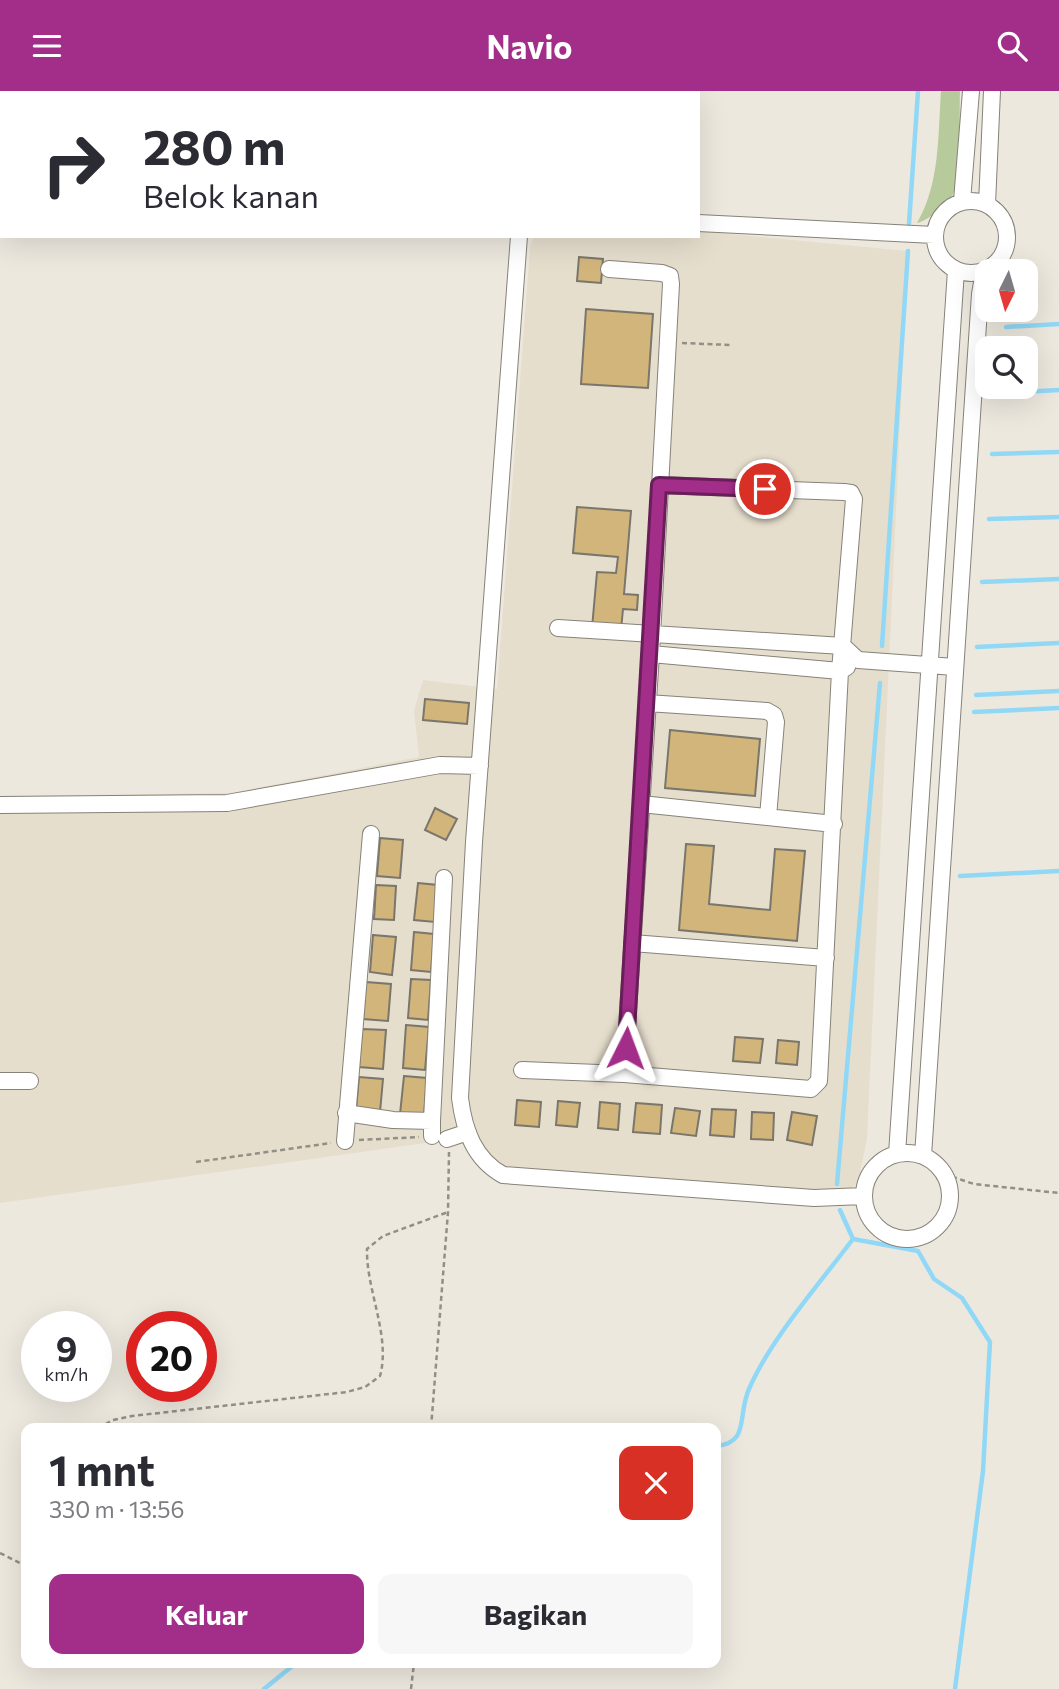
<!DOCTYPE html>
<html lang="id">
<meta charset="utf-8">
<style>
:root{--surface:#fff;--page:#f7f7f7;--text:#2b2b33;--muted:#7c7c81;--accent:#a22e89}
body{margin:0;font-family:Commissioner,sans-serif;background:var(--page);color:var(--text);height:100vh;display:flex;flex-direction:column;font-size:26px;white-space:nowrap}
*{box-sizing:border-box;margin:0}
p{font-size:23px;color:var(--muted)}
.icon{flex:none;width:38px;height:38px;fill:none;stroke:currentColor;stroke-width:2;stroke-linecap:round;stroke-linejoin:round}
.map{position:relative;flex:1;overflow:hidden}
.side{position:absolute;left:21px;top:1332px;width:700px;height:245px;display:flex;flex-direction:column;background:var(--surface);border-radius:14px;box-shadow:0 7px 28px #0002}
.side>*{flex:none}
.banner{position:absolute;left:0px;top:0px;width:700px;height:147px;box-shadow:0 7px 28px #0002;background:#fff;color:var(--text);overflow:hidden}
.needle{width:46px;rotate:185deg}
.tools{position:absolute;left:975px;top:168px;display:grid;gap:14px}
.tools a{display:grid;place-items:center;width:63px;height:63px;border-radius:14px;background:var(--surface);box-shadow:0 7px 28px #0002;font-size:35px}
.speed{position:absolute;left:21px;top:1220px;display:flex;gap:14px;font-size:35px;font-weight:700;text-align:center}
.speed>*{display:grid;place-content:center;width:91px;height:91px;border-radius:50%;background:var(--surface);box-shadow:0 7px 28px #0002;line-height:1}
.speed small{font-size:18px;font-weight:400}
.speed .limit{border:10px solid #d22;background:#fff;color:#111}
.pin{position:absolute;display:grid;place-items:center;width:60px;height:60px;color:#fff;margin:-30px;border:4px solid #fff;border-radius:50%;box-shadow:0 2px 7px #0007}
.me{position:absolute;width:77px;margin:-38px;rotate:3deg;stroke-linejoin:round;filter:drop-shadow(0 0 5px #0008)}
.turn{display:flex;align-items:center;gap:24px;height:147px;padding:0 28px;font-size:32px}
.turn .icon{width:91px;height:91px;stroke-width:2.5}
.turn b{display:block;font-size:49px;line-height:60px}
.round{display:grid;place-items:center;flex:none;width:74px;height:74px;border-radius:14px;background:var(--page)}
.headline{display:flex;align-items:center;justify-content:space-between;height:119px;padding:0 28px}
h1{font-size:42px;font-weight:700;line-height:52px}
.button{display:flex;gap:14px;margin-top:auto;padding:14px 28px}
.button a{flex:1;height:80px;border-radius:14px;background:var(--accent);color:#fff;font-size:28px;font-weight:700;line-height:80px;text-align:center}
.button a+a{background:var(--page);color:var(--text)}
header{display:flex;justify-content:space-between;align-items:center;height:91px;padding:0 28px;background:var(--accent);color:#fff;font-size:32px;font-weight:700}
.map>svg:first-child{display:block}
</style>
<header><svg class="icon" aria-label="menu" viewBox="0 0 24 24"><path d="M4 6h16M4 12h16M4 18h16"/></svg>Navio<svg class="icon" aria-label="search" viewBox="0 0 24 24"><circle cx="10" cy="10" r="6"/><path d="M15 15l6 6"/></svg></header>
<div class="map">
<svg width="1059" height="1598" viewBox="0 0 1059 1598">
<rect width="100%" height="100%" fill="#ede8de"/>
<path fill="#e6decd" d="M698,140L908,160L867,1048L858,1091L838,1113L513,1092L461,1052L432,1051L0,1112V705L231,702L419,666L414,619L423,589L497,598L530,156L534,145H698Z"/>
<path fill="#b7ca9b" d="M941,0H960C959,23 962,82 954,101C950,111 928,130 917,132C940,93 938,44 941,0Z"/>
<g fill="none" stroke-linecap="round" stroke-linejoin="round">
<path stroke="#91d8f7" stroke-width="4.5" d="M909,133L918,0
M1006,236L1059,233
M1000,302L1059,299
M992,363L1059,361
M989,428L1059,426
M982,491L1059,488
M882,555L908,160
M977,556L1059,552
M976,604L1059,600
M974,621L1059,617
M960,785L1059,780
M837,1093L880,592
M840,1119L853,1148
M716,1355C750,1352 737,1325 749,1298C770,1249 820,1192 853,1148L918,1160L934,1188L962,1207L990,1251L983,1380L955,1598
M264,1598L296,1572"/>
</g>
<path fill="#d2b57b" stroke="#7a766c" stroke-width="2" d="M579,166L603,168L601,192L577,190Z
M586,218L653,223L648,297L581,293Z
M577,416L631,420L624,503L638,504L637,519L623,518L621,539L592,537L597,481L616,482L618,466L573,462Z
M425,608L469,612L467,633L423,629Z
M670,639L760,648L755,705L665,697Z
M435,717L457,728L446,749L425,739Z
M380,747L403,749L400,787L377,785Z
M686,753L714,755L709,813L770,819L775,758L805,760L797,850L679,839Z
M418,792L438,794L435,831L414,829Z
M376,794L396,795L394,829L374,828Z
M414,841L434,843L431,881L411,879Z
M373,844L396,846L392,884L370,881Z
M411,888L431,889L428,929L408,927Z
M366,891L391,893L388,930L363,928Z
M406,934L429,936L425,979L403,977Z
M362,938L386,939L383,978L359,976Z
M735,946L763,948L760,972L733,970Z
M778,949L799,951L797,974L776,972Z
M404,985L427,987L424,1025L400,1023Z
M359,986L383,988L380,1021L356,1019Z
M517,1009L541,1011L539,1036L515,1034Z
M558,1010L580,1012L577,1036L556,1034Z
M600,1011L620,1013L618,1039L598,1037Z
M636,1012L662,1014L660,1043L633,1041Z
M675,1017L700,1020L696,1045L671,1042Z
M712,1018L736,1019L734,1046L710,1044Z
M752,1021L774,1022L773,1049L751,1048Z
M792,1021L817,1025L812,1054L787,1049Z"/>
<g fill="none" stroke-linecap="round" stroke-linejoin="round">
<g stroke="#868278" stroke-width="18">
<path id="minor" d="M935 146a36 36 0 1 1 72 0a36 36 0 1 1-72 0Z
M962,110L971,0
M987,113L992,0
M698,132L934,144
M519,145L474,751L460,1007C464,1039 474,1068 503,1084L814,1107L864,1105
M609,178L662,182L670,185L671,193L651,563L624,983
M558,537L843,555L858,569L955,576
M651,563L840,580L847,576
M647,612L767,620L774,624L776,631L768,726
M641,713L834,733
M0,714L227,712L440,674L480,675
M632,852L826,867
M522,979L624,983L811,998L819,990L840,580L854,408L851,402L844,401L659,394
M0,990H30
M346,1022L393,1029L432,1030V1045
M432,1030L444,787
M447,1048L468,1041
M345,1050L371,743
M864 1105a43 43 0 1 1 86 0a43 43 0 1 1-86 0Z
M897,1063L956,179
M923,1065L980,203L984,180"/>
</g>
<path stroke="#928f87" stroke-width="2.5" stroke-dasharray="5 3.5" stroke-linecap="butt" d="M682,252L731,254
M359,1049L419,1046
M196,1071L331,1052
M944,1083L974,1093L1059,1102
M98,1337L113,1329L132,1325L347,1301L365,1296L380,1285C391,1245 366,1199 367,1158L383,1145L448,1121
M431,1337L448,1121L449,1061
M0,1462L26,1475
M411,1598L414,1572"/>
<use href="#minor" stroke="#fff" stroke-width="16"/>
</g>
<g fill="none" stroke-linecap="round" stroke-linejoin="round">
<g stroke="#691e59" stroke-width="18">
<path id="route" d="M626,957L659,394L765,398"/>
</g>
<use href="#route" stroke="#a22e89" stroke-width="12"/>
</g>
</svg>
<div class="tools">
<a><svg class="needle" viewBox="-14 -14 28 28"><path d="M0-13l5 13h-10z" fill="#e53935"/><path d="M0 13l5-13h-10z" fill="#7c7c81"/></svg></a>
<a><svg class="icon" aria-label="search" viewBox="0 0 24 24"><circle cx="10" cy="10" r="6"/><path d="M15 15l6 6"/></svg></a>
</div>
<div class="speed"><div>9<small>km/h</small></div><div class="limit">20</div></div>
<div class="pin" style="left:765px;top:398px;background:#d93025"><svg class="icon" aria-label="arrive" viewBox="0 0 24 24"><path d="M6 21V4h12l-3 4 3 4H6"/></svg></div>
<svg class="me" style="left:626px;top:957px" viewBox="-20 -20 40 40"><path d="M0-17L14 15 0 8-14 15z" fill="#a22e89" stroke="#fff" stroke-width="4"/></svg>
<div class="banner">
<div class="turn"><svg class="icon" aria-label="right" viewBox="0 0 24 24"><path d="M7 20v-9h11M14 6l5 5-5 5"/></svg><div><b>280 m</b>Belok kanan</div></div>
</div>
<section class="side">
<div class="headline"><div><h1>1 mnt</h1><p>330 m · 13:56</p></div><a class="round" style="background:#d93025;color:#fff"><svg class="icon" aria-label="close" viewBox="0 0 24 24"><path d="M6 6l12 12M18 6L6 18"/></svg></a></div>
<div class="button"><a>Keluar</a><a>Bagikan</a></div>
</section>
</div>
